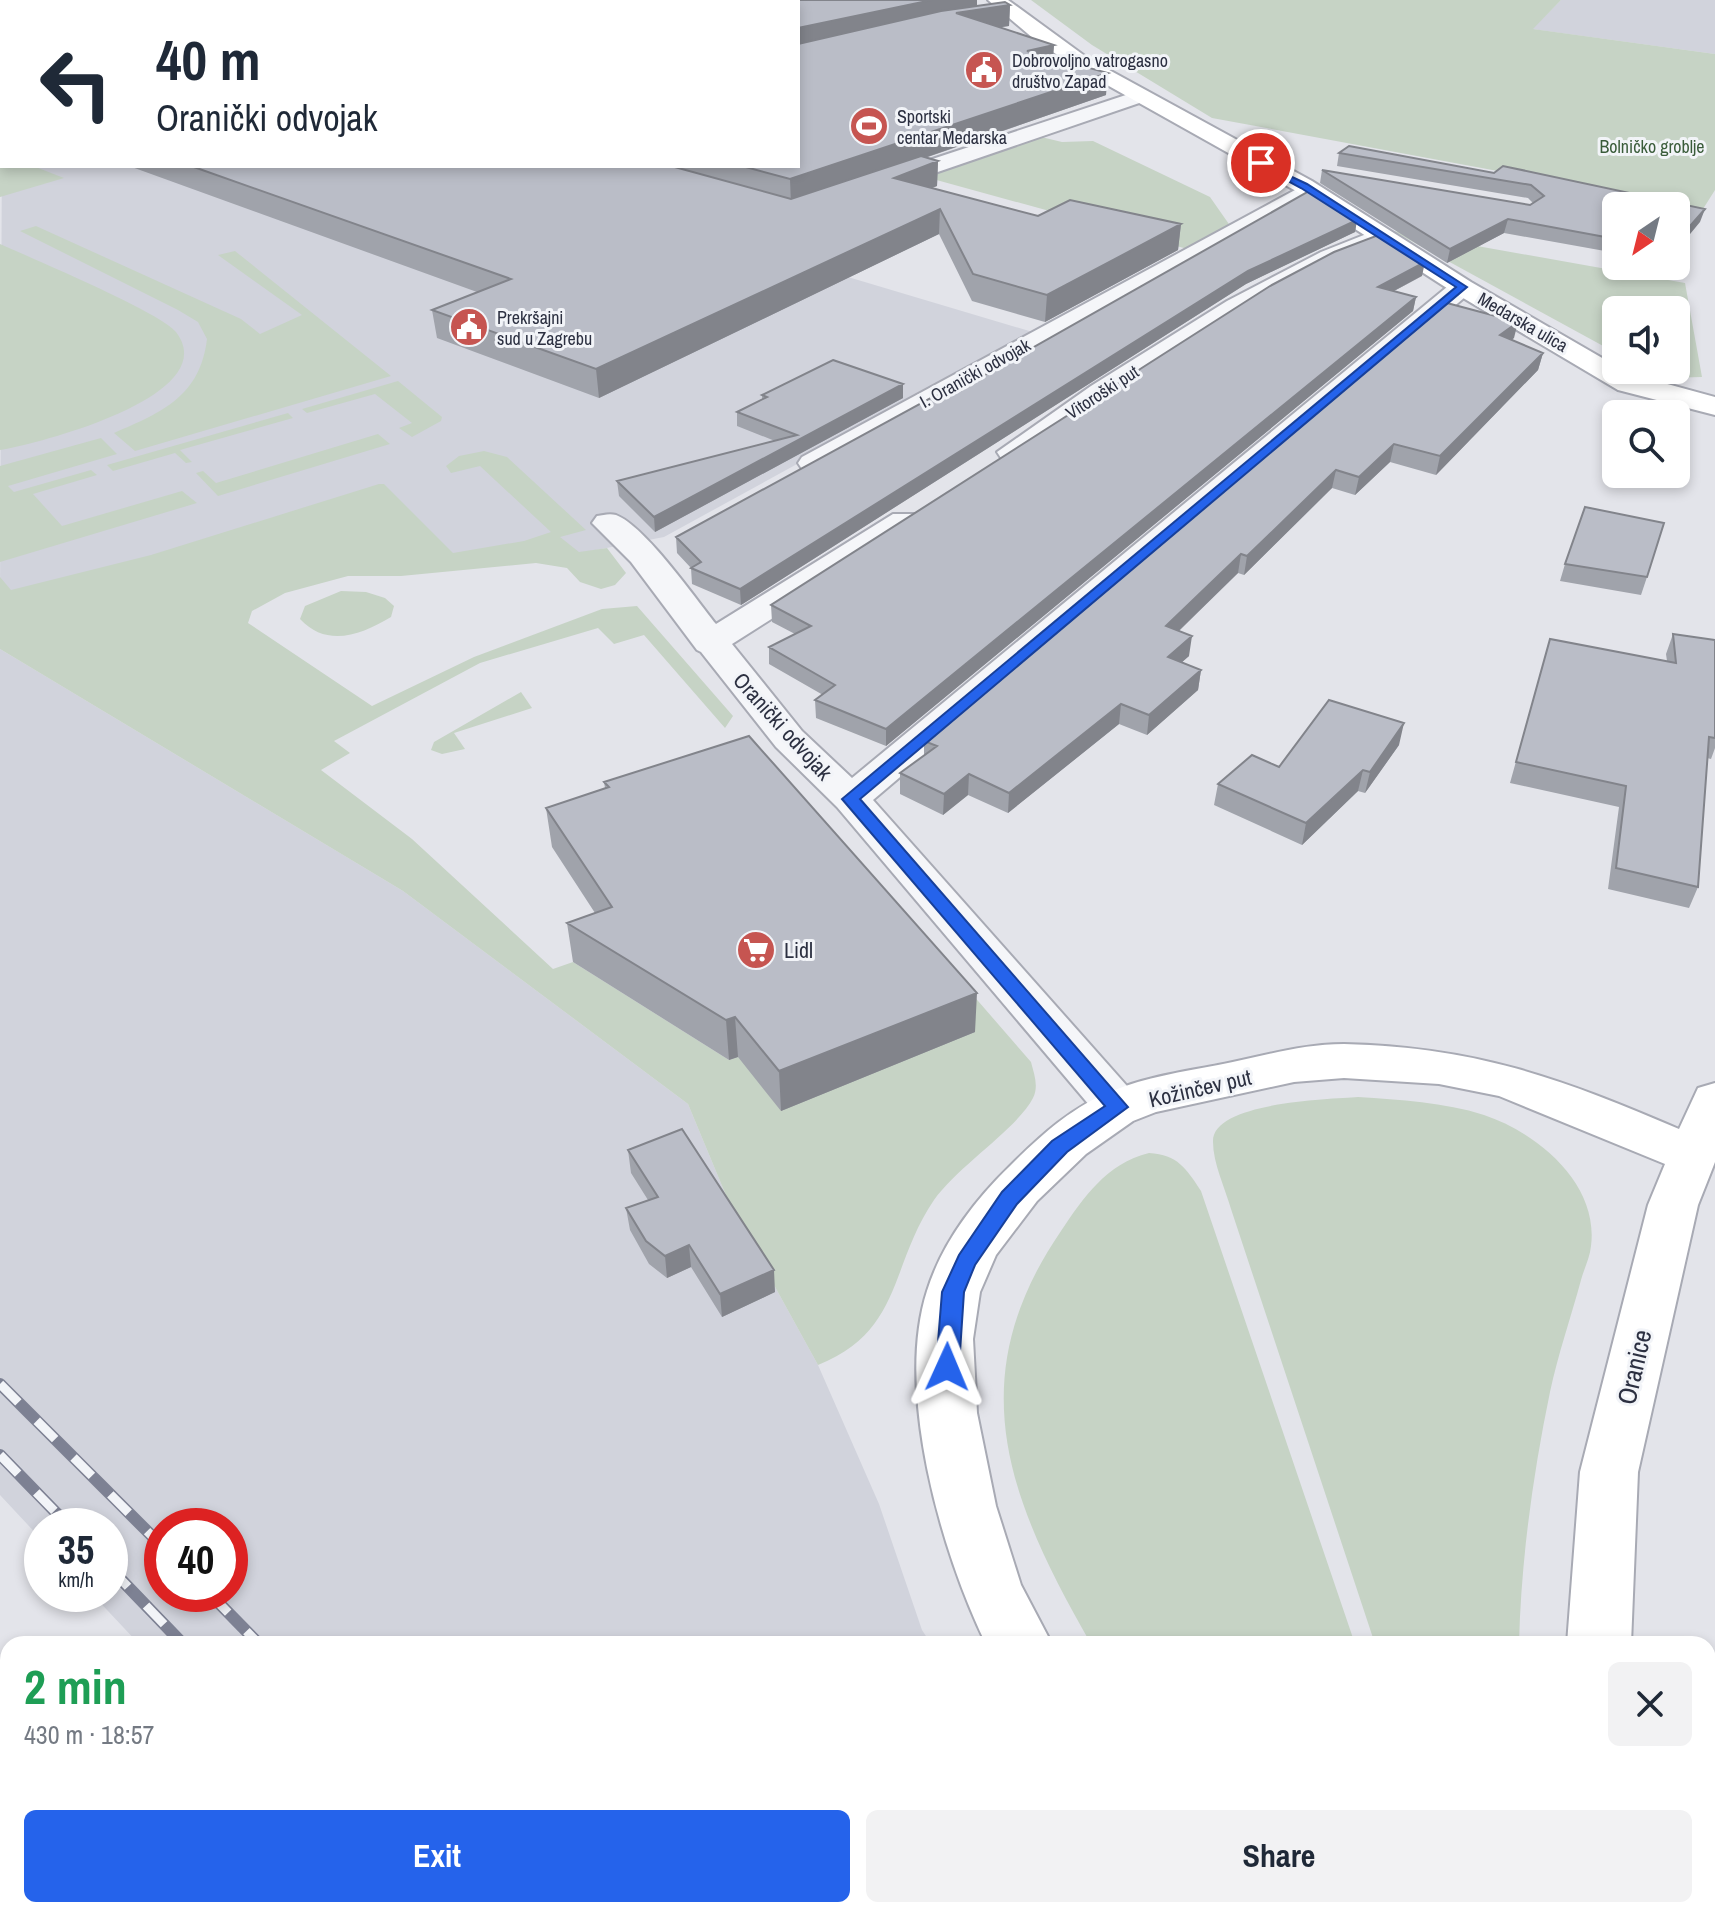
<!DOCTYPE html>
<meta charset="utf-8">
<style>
:root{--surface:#fff;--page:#f2f2f3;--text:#1f2937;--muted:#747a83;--accent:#2563eb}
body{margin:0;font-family:"Archivo Narrow",sans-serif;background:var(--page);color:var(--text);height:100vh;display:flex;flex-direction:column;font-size:30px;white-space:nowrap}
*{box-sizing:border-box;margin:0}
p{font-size:26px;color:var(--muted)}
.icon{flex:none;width:44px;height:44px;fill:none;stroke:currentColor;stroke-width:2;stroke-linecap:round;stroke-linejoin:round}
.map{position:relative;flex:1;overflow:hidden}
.drawer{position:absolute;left:0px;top:1636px;width:1716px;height:282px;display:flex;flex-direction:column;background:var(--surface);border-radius:24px 24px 0 0;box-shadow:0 4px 12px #0003}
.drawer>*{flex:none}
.guide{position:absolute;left:0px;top:0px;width:800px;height:168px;box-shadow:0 4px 12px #0003;background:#fff;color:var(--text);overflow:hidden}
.needle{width:52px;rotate:215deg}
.fabs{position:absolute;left:1602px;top:192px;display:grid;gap:16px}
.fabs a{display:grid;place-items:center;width:88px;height:88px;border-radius:12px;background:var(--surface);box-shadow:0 4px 12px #0003;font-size:40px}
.speed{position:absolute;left:24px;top:1508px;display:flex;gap:16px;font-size:40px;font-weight:700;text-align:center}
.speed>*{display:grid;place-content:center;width:104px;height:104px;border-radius:50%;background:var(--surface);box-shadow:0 4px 12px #0003;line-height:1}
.speed small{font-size:20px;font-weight:400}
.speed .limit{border:12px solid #d22;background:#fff;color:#111}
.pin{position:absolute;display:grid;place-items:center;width:68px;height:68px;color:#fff;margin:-34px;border:4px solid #fff;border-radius:50%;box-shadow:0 2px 8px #0007}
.me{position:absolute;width:88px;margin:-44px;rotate:1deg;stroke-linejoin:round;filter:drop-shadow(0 0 6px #0008)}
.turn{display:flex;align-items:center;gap:28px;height:168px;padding:0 24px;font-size:36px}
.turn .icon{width:104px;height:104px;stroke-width:2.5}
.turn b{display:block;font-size:56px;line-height:68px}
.round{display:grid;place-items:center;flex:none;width:84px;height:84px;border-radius:12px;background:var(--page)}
.overview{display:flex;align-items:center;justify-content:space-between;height:136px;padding:0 24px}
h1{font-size:48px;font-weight:800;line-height:60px;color:#1e9e55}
.action{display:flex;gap:16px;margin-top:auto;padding:16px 24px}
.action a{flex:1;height:92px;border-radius:12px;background:var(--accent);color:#fff;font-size:32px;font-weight:800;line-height:92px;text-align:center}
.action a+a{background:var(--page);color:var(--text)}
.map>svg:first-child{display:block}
</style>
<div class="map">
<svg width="1715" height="1917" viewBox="0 0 1715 1917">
<rect width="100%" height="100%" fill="#e3e4ea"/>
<path fill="#d1d3dc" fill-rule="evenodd" d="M1561,0H1715V54L1532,29Z
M2,131V166H600L734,243L1036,333L664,537L575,554L0,600Z
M0,649L403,891L688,1104L730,1205L818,1365L879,1504L922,1630L931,1644H139L92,1594H110V1526H42V1540L0,1495ZM162,1526H230V1594H162Z
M388,1910H1138L1144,1917H394Z"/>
<path fill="#c6d3c5" d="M1031,0H1561L1533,29L1715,54V190L1703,209L1212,118L1092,45Z
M1037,136L1062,142L1093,141L1210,197L1231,227L1191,250L922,176Z
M0,154L2,166H33L64,178L0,197Z
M36,226L241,319L260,334L302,315L218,255L235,251L391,376L135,451L114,433C163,412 200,396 207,339L198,322L178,310L20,231Z
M1393,231L1685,283L1702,377L1663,378L1647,370H1676V310H1616V353Z
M0,244C29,257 162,313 176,332C225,396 37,444 0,450Z
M398,381L442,417L441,421L412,437L399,428L412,423L375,394L307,413L302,409Z
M288,413L293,418L180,450L192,462L186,463L175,453L113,471L107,465Z
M378,434L390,444L218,496L196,473L203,471L216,483Z
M101,438L117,454L8,486L14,492L91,470L97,475L33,494L62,526L182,491L197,503L0,562V466Z
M484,451L507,457L586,530L560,537L579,552L607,548L626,573L615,585L601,589L580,582L567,568L536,563L401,576H348L285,593L252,611L248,623L372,706L474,657L602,609L637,606L733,716L725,728L644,635L614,644L598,628L480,663L334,741L350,753L321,770L412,839L553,969L573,962L729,1060L738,1057L887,896L1031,1062C1034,1074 1039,1086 1033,1098C1017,1129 959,1165 934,1200C889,1266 903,1331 818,1365L730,1205L688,1104L403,891L0,649V577L11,590L151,555L379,484H384L453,553L524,541L551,532L480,466L451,473L446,466L459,456Z
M341,591L366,592L385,598L394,606L391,617C361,635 327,648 300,619L305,606Z
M521,692L532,708L454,733L465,749L442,754L431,750L434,742Z
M1358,1097C1400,1100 1444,1102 1484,1115C1538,1133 1599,1184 1591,1246C1590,1257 1584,1269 1581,1280C1571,1317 1558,1354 1550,1392C1533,1474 1521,1560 1519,1644H1375L1231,1209C1225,1188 1213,1163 1213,1142C1211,1102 1330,1099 1358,1097Z
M1149,1153C1178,1155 1186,1168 1201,1191L1355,1644H1091C1010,1502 958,1381 1061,1231C1084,1197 1106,1164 1149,1153Z
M1354,1910H1441L1443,1917H1362Z"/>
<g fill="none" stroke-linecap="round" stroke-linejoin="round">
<g stroke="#a8aab4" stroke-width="4">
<path id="street" d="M1141,90L1148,92L1151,96L1148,100L891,188H875L872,183L875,178Z
M1308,183L1319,190L1316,195L824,469H802L798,463L802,457Z
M1379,229L1391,236L1387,241C1256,298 1141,378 1023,458H1001L997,452L1091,386L1227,301L1321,252Z
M1462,279L1475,287L1471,292L873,800L1135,1095L1142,1107L1135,1119L1118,1125L1101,1119L837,807L776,747L701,652L697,650L631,562L592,523L597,516C604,515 609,513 616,515C645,526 695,598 716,624L893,514H915L920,521L915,528L732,644L802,731L852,778L1453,282Z"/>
</g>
<g stroke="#a8aab4" stroke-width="4">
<path id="secondary" d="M988,0H1008L1089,59L1312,181L1471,282L1616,366V370L1715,397V415L1618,390L1453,292L1296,191L1075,67L1034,39Z
M1344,1044C1475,1047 1560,1078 1679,1129L1698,1088L1715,1083V1162L1698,1205L1638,1472L1631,1644H1567L1580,1472L1648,1205L1665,1164L1499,1096L1439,1084L1344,1078L1294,1082L1156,1112L1133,1121L1086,1154L1037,1201L996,1255L980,1292L973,1339L977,1413L996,1506L1021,1585L1052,1644H986C941,1552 895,1391 927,1291C942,1243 975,1200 1010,1166C1040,1136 1073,1106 1112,1091C1146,1077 1182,1072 1218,1065C1260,1057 1300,1044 1344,1044Z
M1213,1910H1289L1291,1917H1216Z
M1549,1910H1619V1917H1549Z"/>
</g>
<use href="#street" fill="#f5f6f9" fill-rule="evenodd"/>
<use href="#secondary" fill="#fff" fill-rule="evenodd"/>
<g stroke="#7d8193" stroke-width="12">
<path id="rail" d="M0,1384L162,1546
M0,1455L69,1526
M110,1568L183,1644
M210,1594L259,1644
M440,1910L447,1917
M525,1910L532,1917"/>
</g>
<use href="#rail" stroke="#f2f4f8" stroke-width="9" stroke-dasharray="26" stroke-linecap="butt"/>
</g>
<path fill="#a0a3ab" d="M0,0H977V6L1010,5L1009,26L999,27L1054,45L1053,58L1106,95L925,158L938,161L937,186L931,188L1038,216L1181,224L1178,250L1045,322L972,301L939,234L599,398L437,338L432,310L477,292L129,166H798L2,2V120L0,119Z
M1339,153L1494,173L1700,222L1616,206V253L1504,233L1447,263L1320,183L1322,170L1530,205L1533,203L1528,198L1337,166Z
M1357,220L1355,232L1246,284L741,605L692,584L691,568L677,553L676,537L944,398Z
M1422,276L1394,291L1416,297L1413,311L886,746L816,718L815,700L823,695L769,664V647L795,634L772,622L771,605Z
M1514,338L1512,340L1543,353L1538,370L1436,475L1390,462L1355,495L1332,488L1244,575L1238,573L1179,631L1189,656L1182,662L1201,670L1198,690L1147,735L1119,724L1008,813L968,795L943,815L900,794V773L924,756V741Z
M903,384V398L655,532L619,496L617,481L775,441L737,426V412L762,400V395Z
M1565,564L1647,577L1641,595L1560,581Z
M1673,634L1715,640V748L1711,759L1707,758L1698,887L1689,908L1608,889L1619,807L1510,783L1550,639L1667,661L1666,654Z
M1399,745L1365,793L1358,791L1302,845L1214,805L1218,784L1279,767Z
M604,782L975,1032L781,1111L738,1057L729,1060L573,962L567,923L595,913L552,847L546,808L605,788Z
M628,1150L775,1292L722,1317L691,1267L667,1278L649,1264L630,1230L626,1208L648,1200L631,1173Z"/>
<path fill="#82848b" d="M932,0H977V10L1010,5L1009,26L955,34L798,49V28Z
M1054,45L1052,67L1027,51Z
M1108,73L1106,95L791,204L790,179Z
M938,161L937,186L893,203L894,178Z
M940,209L939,234L599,398L596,369Z
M1705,209L1700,222L1676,251V242Z
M1508,219L1504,233L1447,263L1450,249Z
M1357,220L1355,232L1246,284L741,605L740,589L1248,271Z
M1181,224L1178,250L1045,322L1047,295Z
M1425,262L1422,276L1375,301L1378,287Z
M1416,297L1413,311L886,746V729Z
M1518,322L1514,338L1496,352L1500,335Z
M1543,353L1538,370L1436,475L1440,456Z
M903,384V398L655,532L654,517Z
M1394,444L1390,462L1355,495L1359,477Z
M1336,470L1332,488L1244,575L1247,556Z
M1241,554L1238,573L1163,646L1166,626Z
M1192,636L1189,656L1165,677L1168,657Z
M1201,670L1198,690L1147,735L1149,715Z
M1121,704L1119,724L1008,813L1009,793Z
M1404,723L1399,745L1365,793L1370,772Z
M1363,770L1358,791L1302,845L1306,823Z
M969,774L968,795L943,815L944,794Z
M977,993L975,1032L781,1111L779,1071Z
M735,1017L738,1057L729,1060L726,1020Z
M689,1245L691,1267L667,1278L665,1256Z
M774,1270L775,1292L722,1317L720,1294Z"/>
<path fill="#babdc7" stroke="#82848b" stroke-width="2" d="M0,0H932L798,28V2H2V100L0,99Z
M1005,2L1010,5L956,13L1054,45L1027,51L1108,73L790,179L742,166H798V44L941,11Z
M1349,146L1494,173L1503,166L1705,209L1676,242V206H1616V239L1508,219L1450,249L1322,170L1530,205L1544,196L1531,185L1339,153Z
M921,156L938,161L894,178L1038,216L1070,200L1181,224L1047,295L973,274L940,209L596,369L432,310L511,279L191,166H671L791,199Z
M1311,190L1357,220L1248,271L740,589L691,568L701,562L676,537L936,395L944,398Z
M1381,234L1425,262L1378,287L1416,297L886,729L815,700L835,685L769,647L811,626L771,605L1270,286L1334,252Z
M1447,303L1518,322L1500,335L1543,353L1440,456L1394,444L1359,477L1336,470L1247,556L1241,554L1166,626L1192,636L1168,657L1201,670L1149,715L1121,704L1009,793L969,774L944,794L900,773L937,746L924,741Z
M833,360L903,384L654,517L617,481L797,435L737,412L767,397L762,395Z
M1585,507L1664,523L1647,577L1565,564Z
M1673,634L1715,640V738L1709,737L1698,887L1616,868L1626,786L1516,762L1550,639L1676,663Z
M1329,700L1404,723L1370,772L1363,770L1306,823L1218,784L1252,755L1279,767Z
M749,736L977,993L779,1071L735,1017L726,1020L567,923L612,907L546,808L609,787L604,782Z
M682,1129L774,1270L720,1294L689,1245L665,1256L646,1241L626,1208L658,1197L628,1150Z"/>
<path fill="#2563eb" stroke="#184099" stroke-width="2" d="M1258,161L1307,184L1467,287L860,799L1128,1107L1067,1152L1017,1204L975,1265L964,1292L959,1367L956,1374L947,1377L939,1374L936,1367L942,1292L959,1255L1002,1192L1052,1141L1105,1106L842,799L1456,287L1301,188L1258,165Z"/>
<defs>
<g id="civic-disc" transform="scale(2)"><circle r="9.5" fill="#c65551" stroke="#f2f4f8"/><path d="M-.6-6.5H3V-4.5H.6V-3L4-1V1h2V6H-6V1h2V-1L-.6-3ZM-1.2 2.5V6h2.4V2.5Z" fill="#fff"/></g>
<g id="stadium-disc" transform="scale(2)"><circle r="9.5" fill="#c65551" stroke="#f2f4f8"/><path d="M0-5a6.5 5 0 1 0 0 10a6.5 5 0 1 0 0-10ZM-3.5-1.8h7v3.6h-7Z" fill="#fff"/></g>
<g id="supermarket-disc" transform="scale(2)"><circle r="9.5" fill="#c65551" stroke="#f2f4f8"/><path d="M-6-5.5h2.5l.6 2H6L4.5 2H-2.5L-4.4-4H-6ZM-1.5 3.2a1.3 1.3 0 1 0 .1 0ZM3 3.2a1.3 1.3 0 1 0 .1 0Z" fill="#fff"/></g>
</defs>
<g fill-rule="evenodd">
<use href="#civic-disc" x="984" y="70"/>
<use href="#stadium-disc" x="869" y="126"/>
<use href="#civic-disc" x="469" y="327"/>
<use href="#supermarket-disc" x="756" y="950"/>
</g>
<g text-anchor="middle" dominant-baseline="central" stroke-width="6" stroke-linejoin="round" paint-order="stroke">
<g font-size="18" fill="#2c3041" stroke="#f2f4f8" text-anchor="start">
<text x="1012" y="60">Dobrovoljno vatrogasno<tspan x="1012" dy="21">društvo Zapad</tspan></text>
<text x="897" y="116">Sportski<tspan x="897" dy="21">centar Medarska</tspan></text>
<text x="497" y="317">Prekršajni<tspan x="497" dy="21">sud u Zagrebu</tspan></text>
</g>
<g font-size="18" fill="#3a5c3a" stroke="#f2f4f8">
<text x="1652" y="146">Bolničko groblje</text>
</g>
<g font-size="18" fill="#2c3041" stroke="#f2f4f8">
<text transform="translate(1523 322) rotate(30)">Medarska ulica</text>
<text transform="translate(975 373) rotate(-29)">I. Oranički odvojak</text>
<text transform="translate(1102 392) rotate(-33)">Vitoroški put</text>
</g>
<g font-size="22" fill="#2c3041" stroke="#f2f4f8">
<text transform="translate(783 726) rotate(48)">Oranički odvojak</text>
<text transform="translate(1200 1088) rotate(-13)">Kožinčev put</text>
</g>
<g font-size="22" fill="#2c3041" stroke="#f2f4f8" text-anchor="start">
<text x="784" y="950">Lidl</text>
</g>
<g font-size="26" fill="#2c3041" stroke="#f2f4f8">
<text transform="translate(1634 1367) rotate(-77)">Oranice</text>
</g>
</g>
</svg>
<div class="fabs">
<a><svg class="needle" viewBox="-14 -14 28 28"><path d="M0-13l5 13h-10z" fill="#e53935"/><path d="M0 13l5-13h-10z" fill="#747a83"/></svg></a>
<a><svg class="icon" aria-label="sound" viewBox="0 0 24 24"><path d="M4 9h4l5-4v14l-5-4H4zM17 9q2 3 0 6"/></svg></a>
<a><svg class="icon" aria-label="search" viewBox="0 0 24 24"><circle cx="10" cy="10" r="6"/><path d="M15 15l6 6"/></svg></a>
</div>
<div class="speed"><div>35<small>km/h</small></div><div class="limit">40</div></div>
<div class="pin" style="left:1261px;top:163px;background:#d93025"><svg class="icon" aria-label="arrive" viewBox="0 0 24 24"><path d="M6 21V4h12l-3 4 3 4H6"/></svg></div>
<svg class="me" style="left:947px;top:1367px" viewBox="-20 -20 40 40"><path d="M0-17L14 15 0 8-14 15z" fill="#2563eb" stroke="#fff" stroke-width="4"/></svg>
<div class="guide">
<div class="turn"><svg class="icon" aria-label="left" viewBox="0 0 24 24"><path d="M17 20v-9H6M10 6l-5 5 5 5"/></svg><div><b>40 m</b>Oranički odvojak</div></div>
</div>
<section class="drawer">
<div class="overview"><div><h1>2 min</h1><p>430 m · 18:57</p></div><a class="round"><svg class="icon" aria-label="close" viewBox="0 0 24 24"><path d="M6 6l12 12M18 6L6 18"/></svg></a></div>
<div class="action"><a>Exit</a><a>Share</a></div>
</section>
</div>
